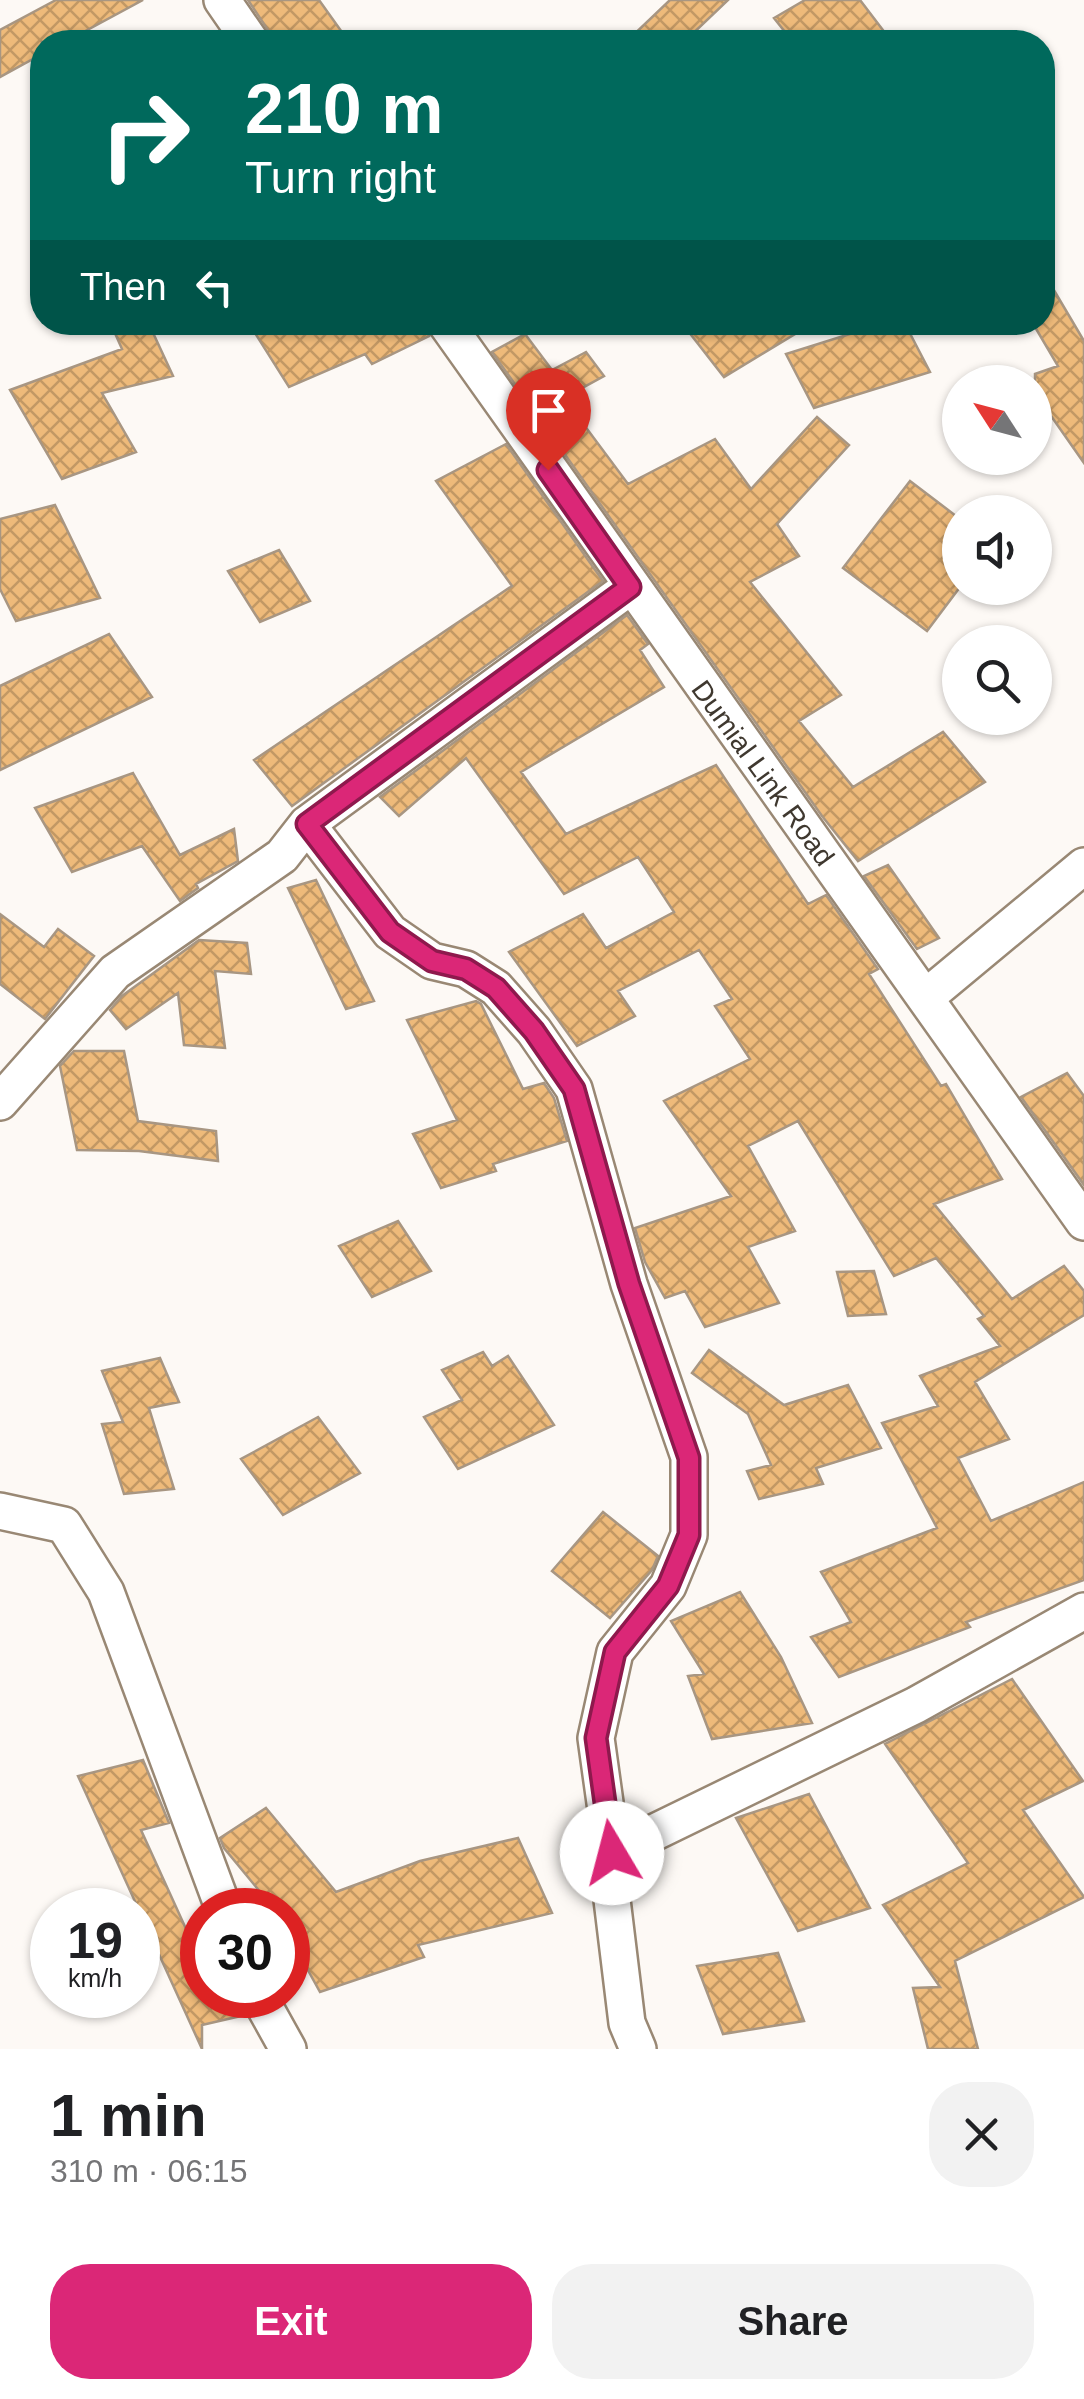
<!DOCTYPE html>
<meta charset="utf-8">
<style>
:root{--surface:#fff;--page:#f2f2f2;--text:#202124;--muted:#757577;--accent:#db2777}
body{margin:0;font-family:Helvetica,sans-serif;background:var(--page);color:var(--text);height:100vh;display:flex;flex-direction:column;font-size:38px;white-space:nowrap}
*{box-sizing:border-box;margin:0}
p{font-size:32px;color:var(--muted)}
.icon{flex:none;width:55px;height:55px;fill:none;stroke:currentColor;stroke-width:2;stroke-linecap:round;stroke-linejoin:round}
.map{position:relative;height:2049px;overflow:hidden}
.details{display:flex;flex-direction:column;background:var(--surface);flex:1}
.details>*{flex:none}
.guide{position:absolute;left:30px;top:30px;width:1025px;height:305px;border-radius:40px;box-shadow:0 2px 8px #0004;background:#00695c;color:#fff;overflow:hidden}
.needle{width:65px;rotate:306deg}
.fabs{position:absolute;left:942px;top:365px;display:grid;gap:20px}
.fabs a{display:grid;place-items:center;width:110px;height:110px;border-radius:50%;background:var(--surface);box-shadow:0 2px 8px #0004;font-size:50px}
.speed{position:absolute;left:30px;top:1888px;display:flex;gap:20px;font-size:50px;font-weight:700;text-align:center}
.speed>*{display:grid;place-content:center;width:130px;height:130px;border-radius:50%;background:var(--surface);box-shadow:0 2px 8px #0004;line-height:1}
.speed small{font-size:25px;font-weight:400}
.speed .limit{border:15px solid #d22;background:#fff;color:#111}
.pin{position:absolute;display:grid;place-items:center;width:85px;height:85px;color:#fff;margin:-102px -42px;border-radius:50% 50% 50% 0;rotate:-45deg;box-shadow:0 0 10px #0007}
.pin .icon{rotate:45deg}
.me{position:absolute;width:110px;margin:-55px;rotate:352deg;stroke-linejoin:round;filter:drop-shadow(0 0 8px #0008)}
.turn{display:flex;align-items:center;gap:35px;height:210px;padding:0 50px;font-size:45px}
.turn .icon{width:130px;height:130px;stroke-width:2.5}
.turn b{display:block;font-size:70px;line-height:85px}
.then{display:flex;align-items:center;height:95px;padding:0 50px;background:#0003;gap:20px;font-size:38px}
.round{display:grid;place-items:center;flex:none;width:105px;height:105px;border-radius:40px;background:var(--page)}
.headline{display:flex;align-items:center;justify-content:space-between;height:170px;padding:0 50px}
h1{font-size:60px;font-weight:700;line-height:75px}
.button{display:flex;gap:20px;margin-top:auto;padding:20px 50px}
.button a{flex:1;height:115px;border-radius:40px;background:var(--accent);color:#fff;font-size:40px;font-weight:700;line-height:115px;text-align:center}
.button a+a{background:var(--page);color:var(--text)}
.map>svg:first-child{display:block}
</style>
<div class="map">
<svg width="1084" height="2049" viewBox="0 0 1084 2049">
<defs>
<pattern id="building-cross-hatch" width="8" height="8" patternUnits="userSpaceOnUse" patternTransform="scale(2.5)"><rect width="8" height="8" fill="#eeba7a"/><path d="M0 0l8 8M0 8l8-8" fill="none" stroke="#c29864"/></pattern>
</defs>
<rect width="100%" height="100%" fill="#fdf9f5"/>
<path fill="url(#building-cross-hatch)" stroke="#a89682" stroke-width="2.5" d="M56,0H143L65,42H42V54L0,77V30Z
M248,0H319L349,42H272L268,30Z
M670,0H728L684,42H626Z
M805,0H860L892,42H793L774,18Z
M1042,270L1084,341V463L1049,413L1035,419V374L1058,366L1035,327L1042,324Z
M110,322H148L173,376L102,393L136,452L62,479L10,390L122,349Z
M248,322H424L429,336L372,364L365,354L289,387Z
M681,322H815L724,377Z
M888,322H904L930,372L814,408L786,354Z
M525,334L552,370L586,352L604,376L564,398L628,484L715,439L751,489L817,417L849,445L777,524L799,556L750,582L841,695L799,721L853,787L943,732L985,782L858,861L822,816L492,352Z
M506,444L603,581L292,806L254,760L512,586L436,481Z
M910,481L960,519V587L927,631L843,568Z
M55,505L100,598L16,621L0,589V519Z
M279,550L310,601L260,622L228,571Z
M627,615L648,644L640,650L664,687L521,772L566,834L716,765L808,904L826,895L878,969L869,974L941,1086L946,1084L1002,1179L934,1204L1012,1299L1064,1266L1084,1291V1315L975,1382L1009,1439L958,1458L991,1521L1084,1482V1580L966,1622L970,1627L839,1677L811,1637L851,1622L821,1572L937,1528L882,1423L938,1406L920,1376L1000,1346L978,1319L984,1316L936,1258L894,1276L798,1121L748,1146L795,1231L748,1247L779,1303L705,1327L685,1291L665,1298L645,1262L635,1228L731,1196L664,1101L750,1059L715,1006L732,999L699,950L618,991L635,1016L577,1046L509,952L583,914L606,948L674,912L638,857L564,894L466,758L399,816L380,797Z
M109,634L152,697L0,770V686Z
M133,773L180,855L234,829L238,861L196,884L198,888L180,901L142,846L72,872L35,808Z
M888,865L939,938L917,949L864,876Z
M316,880L374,1001L346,1009L288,888Z
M0,914L44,947L58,929L94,956L45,1019L0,984Z
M199,940L247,943L251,974L215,971L225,1048L184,1045L178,993L126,1029L110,1010L122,996Z
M476,1001L481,1004L523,1089L544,1083L554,1098L567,1141L493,1164L496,1171L441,1188L413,1134L457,1120L407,1020Z
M74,1051H124L138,1121L216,1131L218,1161L139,1151L77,1150L60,1066Z
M1067,1073L1084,1096V1185L1021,1097Z
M398,1221L431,1271L372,1297L339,1246Z
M874,1271L886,1314L848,1316L837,1272Z
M709,1350L784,1405L848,1385L881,1448L816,1468L823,1484L759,1499L747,1471L771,1465L748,1414L692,1373Z
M483,1352L492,1366L508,1356L554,1425L458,1469L424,1417L462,1400L442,1370Z
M160,1358L179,1402L149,1408L174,1489L124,1494L102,1424L123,1422L102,1371Z
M318,1417L360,1473L283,1515L241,1459Z
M603,1512L658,1556L652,1570L610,1618L552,1571Z
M740,1592L781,1657L812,1723L712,1739L688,1676L704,1674L671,1621Z
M1012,1679L1083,1781L1023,1810L1084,1897L955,1961L978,2049H928L913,1988L940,1987L883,1905L968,1863L885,1744Z
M143,1760L169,1823L141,1830L202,1964V1995H237L245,2015L202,2025V2049L78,1776Z
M809,1794L870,1908L798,1931L736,1818Z
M266,1808L336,1892L420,1861L518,1838L552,1913L418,1945L424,1957L320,1992L288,1934V1910H275L224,1848L220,1838Z
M778,1953L804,2021L723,2034L697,1966Z"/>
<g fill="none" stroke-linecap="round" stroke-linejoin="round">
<g stroke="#998874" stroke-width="40">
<path id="street" d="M222,0L251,42
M445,322L1084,1222
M307,824L390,932L432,961L466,969L496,988L534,1031L574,1089L629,1284L689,1457V1535L668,1586L615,1652L596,1738L612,1853L609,1875L627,2023L638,2049
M925,998L1084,866
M0,1102L115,972L282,856L307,824L630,587
M0,1511L64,1525L106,1592L224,1910
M612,1853L916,1705L1084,1611
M258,1995L288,2049"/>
</g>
<use href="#street" stroke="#fff" stroke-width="35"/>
</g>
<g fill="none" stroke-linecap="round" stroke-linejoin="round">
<g stroke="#8e194d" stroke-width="25">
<path id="route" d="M548,470L630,587L307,824L390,932L432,961L466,969L496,988L534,1031L574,1089L629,1284L689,1458V1535L668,1586L615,1652L596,1738L612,1853"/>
</g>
<use href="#route" stroke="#db2777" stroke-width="18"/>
</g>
<g text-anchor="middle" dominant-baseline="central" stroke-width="9" stroke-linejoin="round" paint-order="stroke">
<g font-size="28" fill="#3f382f" stroke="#fff">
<text transform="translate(763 773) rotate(54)">Dumial Link Road</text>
</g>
</g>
</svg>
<div class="fabs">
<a><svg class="needle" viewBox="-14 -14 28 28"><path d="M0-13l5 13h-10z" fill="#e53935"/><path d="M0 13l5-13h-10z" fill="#757577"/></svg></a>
<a><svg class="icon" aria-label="sound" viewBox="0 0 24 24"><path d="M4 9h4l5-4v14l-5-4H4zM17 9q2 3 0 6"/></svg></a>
<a><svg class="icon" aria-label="search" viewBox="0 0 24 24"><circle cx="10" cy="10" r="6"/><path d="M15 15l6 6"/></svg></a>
</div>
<div class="speed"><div>19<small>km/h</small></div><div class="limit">30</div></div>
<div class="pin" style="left:548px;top:470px;background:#d93025"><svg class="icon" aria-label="arrive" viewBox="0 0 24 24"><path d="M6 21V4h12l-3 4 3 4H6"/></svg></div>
<svg class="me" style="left:612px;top:1853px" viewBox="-20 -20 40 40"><circle r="19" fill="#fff"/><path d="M0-13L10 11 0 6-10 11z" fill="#db2777"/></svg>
<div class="guide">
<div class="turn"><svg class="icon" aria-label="right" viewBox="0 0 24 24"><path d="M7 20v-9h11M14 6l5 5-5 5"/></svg><div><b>210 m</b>Turn right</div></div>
<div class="then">Then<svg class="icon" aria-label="left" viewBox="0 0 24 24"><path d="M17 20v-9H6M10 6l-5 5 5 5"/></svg></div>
</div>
</div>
<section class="details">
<div class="headline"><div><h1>1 min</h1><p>310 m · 06:15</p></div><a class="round"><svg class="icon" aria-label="close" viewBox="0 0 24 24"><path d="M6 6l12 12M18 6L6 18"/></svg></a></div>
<div class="button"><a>Exit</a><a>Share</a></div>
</section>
